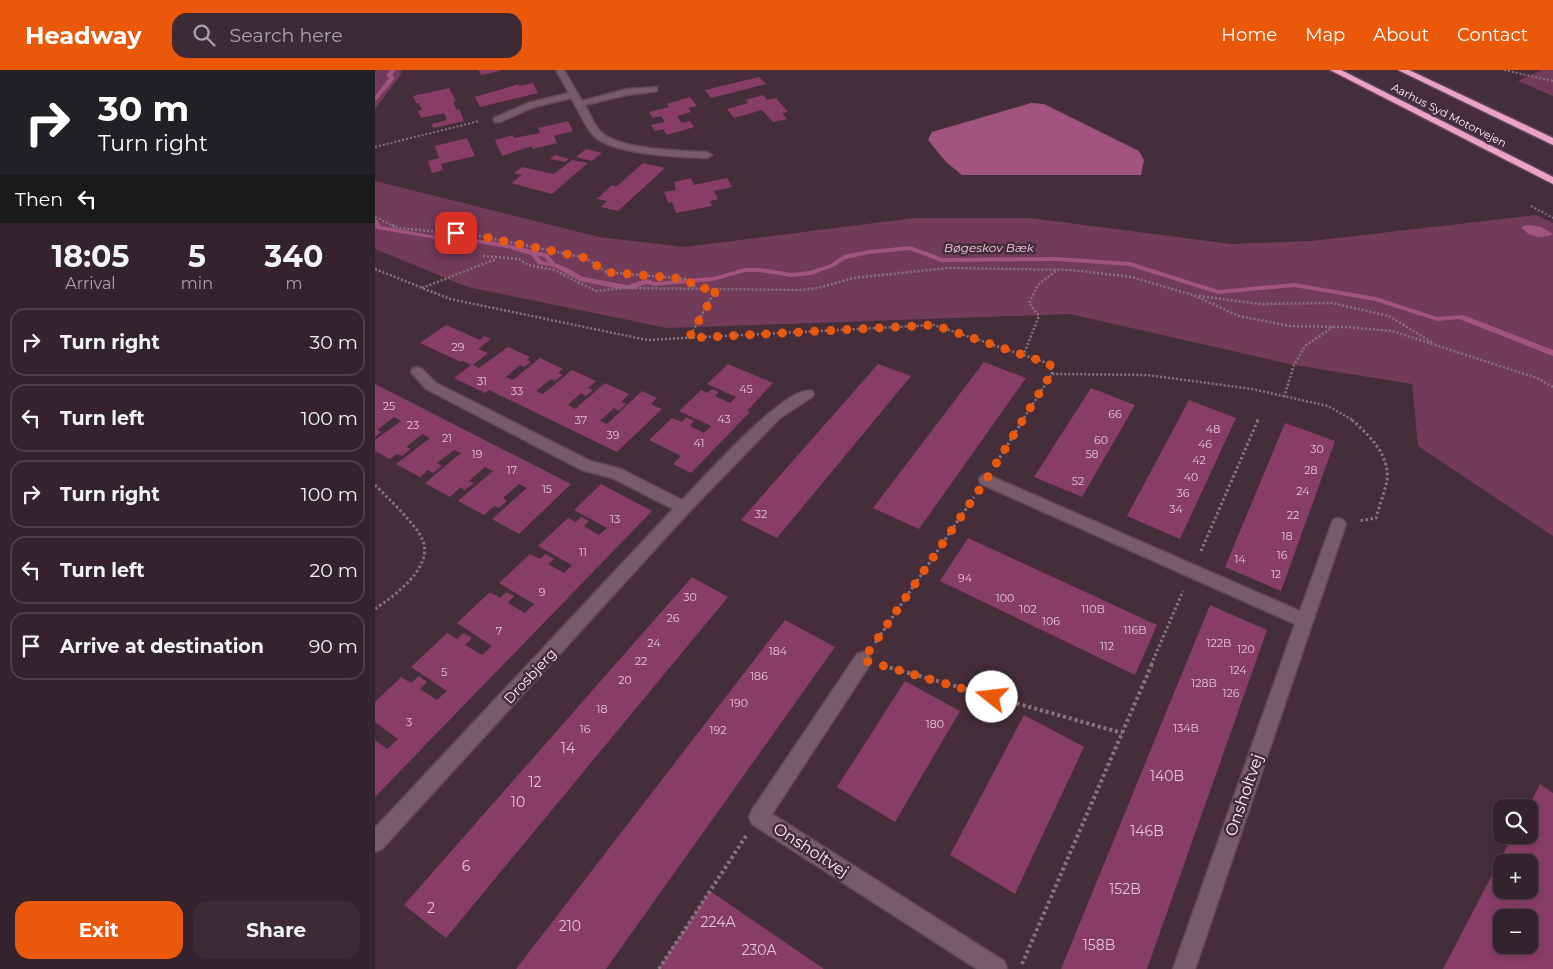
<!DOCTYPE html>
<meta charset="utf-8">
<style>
:root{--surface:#34222c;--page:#3c2a34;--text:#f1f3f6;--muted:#a9a4a9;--line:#4e3f48;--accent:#ea580c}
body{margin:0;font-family:Montserrat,sans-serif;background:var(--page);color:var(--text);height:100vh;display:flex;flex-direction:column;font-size:19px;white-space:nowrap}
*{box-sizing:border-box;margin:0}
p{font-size:16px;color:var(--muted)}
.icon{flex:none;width:28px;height:28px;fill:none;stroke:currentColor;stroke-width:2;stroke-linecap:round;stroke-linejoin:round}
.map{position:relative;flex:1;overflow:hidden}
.panel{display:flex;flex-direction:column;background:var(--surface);width:375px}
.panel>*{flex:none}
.top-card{background:#202124;color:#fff;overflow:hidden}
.controls{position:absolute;left:1118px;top:729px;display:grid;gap:10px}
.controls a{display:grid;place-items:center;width:45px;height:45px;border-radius:10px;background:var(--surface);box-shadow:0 2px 8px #0003,0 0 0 1px var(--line);font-size:25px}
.pin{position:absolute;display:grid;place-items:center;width:42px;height:42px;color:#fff;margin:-21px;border-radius:10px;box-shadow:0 2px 8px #0006}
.me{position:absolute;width:55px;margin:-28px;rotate:286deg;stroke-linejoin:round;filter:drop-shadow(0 0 4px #0008)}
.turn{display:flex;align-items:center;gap:18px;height:105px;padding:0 15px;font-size:22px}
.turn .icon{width:65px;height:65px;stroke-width:2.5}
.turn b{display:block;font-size:35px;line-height:42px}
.then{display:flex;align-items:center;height:48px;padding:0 15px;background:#0003;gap:10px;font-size:19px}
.eta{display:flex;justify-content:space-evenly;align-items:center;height:85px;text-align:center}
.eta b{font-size:30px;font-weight:700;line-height:35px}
.primary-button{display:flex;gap:10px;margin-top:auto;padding:10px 15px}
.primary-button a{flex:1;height:58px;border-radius:15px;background:var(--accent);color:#fff;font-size:20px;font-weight:700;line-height:58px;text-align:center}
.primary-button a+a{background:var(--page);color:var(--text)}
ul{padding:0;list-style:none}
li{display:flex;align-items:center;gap:15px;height:68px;margin:0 10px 8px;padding:0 5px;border:2px solid var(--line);border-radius:15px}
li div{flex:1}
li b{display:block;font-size:19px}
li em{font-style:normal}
header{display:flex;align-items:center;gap:30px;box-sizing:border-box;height:70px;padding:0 25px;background:var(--accent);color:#fff}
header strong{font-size:24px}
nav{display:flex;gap:28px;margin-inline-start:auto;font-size:18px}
.search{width:350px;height:45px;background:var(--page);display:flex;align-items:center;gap:12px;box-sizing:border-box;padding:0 18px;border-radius:15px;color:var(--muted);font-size:19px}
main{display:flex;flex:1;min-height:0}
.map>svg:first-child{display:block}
</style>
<header>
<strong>Headway</strong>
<div class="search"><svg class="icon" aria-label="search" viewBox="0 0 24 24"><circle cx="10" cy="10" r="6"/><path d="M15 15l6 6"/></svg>Search here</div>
<nav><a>Home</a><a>Map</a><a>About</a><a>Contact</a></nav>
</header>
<main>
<section class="panel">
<div class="top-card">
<div class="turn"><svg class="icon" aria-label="right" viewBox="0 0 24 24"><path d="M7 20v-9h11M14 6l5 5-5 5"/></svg><div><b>30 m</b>Turn right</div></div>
<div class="then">Then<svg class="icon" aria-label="left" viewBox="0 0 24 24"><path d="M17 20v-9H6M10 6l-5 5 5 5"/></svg></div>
</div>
<div class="eta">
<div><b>18:05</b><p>Arrival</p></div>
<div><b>5</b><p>min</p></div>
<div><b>340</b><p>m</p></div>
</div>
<ul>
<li><svg class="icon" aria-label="right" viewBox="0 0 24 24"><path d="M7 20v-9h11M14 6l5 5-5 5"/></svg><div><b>Turn right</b></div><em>30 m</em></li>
<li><svg class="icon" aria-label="left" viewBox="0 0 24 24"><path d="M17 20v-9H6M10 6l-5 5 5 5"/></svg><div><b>Turn left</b></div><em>100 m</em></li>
<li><svg class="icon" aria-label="right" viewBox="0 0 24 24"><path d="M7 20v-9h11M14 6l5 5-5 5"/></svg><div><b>Turn right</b></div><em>100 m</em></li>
<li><svg class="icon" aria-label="left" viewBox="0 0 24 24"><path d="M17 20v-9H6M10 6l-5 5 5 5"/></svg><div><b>Turn left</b></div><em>20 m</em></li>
<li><svg class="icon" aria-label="arrive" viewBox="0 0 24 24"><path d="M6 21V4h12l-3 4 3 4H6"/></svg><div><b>Arrive at destination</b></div><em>90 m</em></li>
</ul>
<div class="primary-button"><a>Exit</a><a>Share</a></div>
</section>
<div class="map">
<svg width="1178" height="899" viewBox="0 0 1178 899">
<rect width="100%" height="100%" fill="#462d3a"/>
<path fill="#723b59" d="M0,0H27L25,6L0,39Z
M1166,0H1178V26L1143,11Z
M0,111L224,167L309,177L539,148H655L856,174L936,171L1161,145L1178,153V466L1043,376L1037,314L919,295L695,244L292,258L93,217L0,179Z"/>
<path fill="#a1547d" d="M656,33L669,34L764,81L769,90L766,105H587L571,92L553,70L557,62Z
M1154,155L1166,157L1178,164C1167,169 1155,168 1147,158L1148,156Z"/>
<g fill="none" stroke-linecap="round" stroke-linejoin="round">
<path fill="#a1547d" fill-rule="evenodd" d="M15,0H21L17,5L20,8L2,30L0,31V26L14,8L11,5Z
M0,149L2,150L6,156C30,160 55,166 79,168C93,169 107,169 121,172C139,175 156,180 173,184L180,193L192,198L208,207L252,215L272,209L280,212L338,207L370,198H385L416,203L435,201L454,195L469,185L494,180L536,176L567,188L681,187L755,192L843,220L919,213L1001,227L1062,247L1088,245L1178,280V286L1084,249L1062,251L1000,231L919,217L843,224L754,196L681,191L566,192L535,180L494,184L471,189L458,197L436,205L416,207L385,202H370L338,211L279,216L272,214L258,219L239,218L205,211L179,197L163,194L156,185L132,178L96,172H79L2,159L0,157ZM163,186L169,187L173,192L167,191Z"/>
</g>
<path fill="#883d66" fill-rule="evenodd" d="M104,0H125V1L106,5Z
M384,7L391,14L336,28L330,20Z
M158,13L163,23L105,37L100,27L144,14V16Z
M74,18L81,31L78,32L82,40L84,39L89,51L58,58L57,54L72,50L69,43L46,48L43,41L47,40L44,33H41L38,26Z
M388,25L392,30L401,28L413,42L407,43L412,49L398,52L387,40L359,48L352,39L373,33L371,30Z
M315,27L322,36L313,38L316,42L302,46L307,53L315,51L319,57L292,65L288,59L280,61L276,55L290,52L286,46L278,48L274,42L294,37L292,34Z
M193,51L198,61L179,66L182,73L158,79L157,76L127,86L120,70L138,65L139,68L165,63L163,58Z
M92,68L100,86L66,94L68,100L57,103L53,91L64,88L60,76Z
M211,79L227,83L217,91L201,87Z
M180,85L194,89L190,92L175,89Z
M197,90L213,93L177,124L136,113L147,105L139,103L147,97L179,104Z
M268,93L290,98L243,141L226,137L232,131L222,129L237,115L242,116Z
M316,108L319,115L352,108L357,117L339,121L343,129L335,131L337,136L301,143L297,132L293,133L289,122L301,120L299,112Z
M71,255L105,270L109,266L116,269L103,279L113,283L98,295L104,298L133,277L155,287L152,290L156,292L149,297L145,295L131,307L138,310L165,288L188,299L183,303L188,305L180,311L176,309L161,321L168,324L197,300L221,311L213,318L218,320L211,326L206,323L193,335L200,339L230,313L254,324L246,332L251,334L244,341L239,338L225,351L232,354L267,321L282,328L276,334L287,339L242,382L114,320L110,323L79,308L96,295L88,291L86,292L45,273Z
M609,292L651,308L544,459L498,438Z
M353,294L398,313L372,341L375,342L316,403L298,394L306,386L274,370L297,348L307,352L311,347L319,351L315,356L329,363L336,356L304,341L326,320L332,323L337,319L344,322L340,326L355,333L361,327L332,314Z
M503,294L536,306L402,468L366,450Z
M0,314L196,414L144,464L117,449L152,418L144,414L128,428L132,431L124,438L119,436L109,445L83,431L118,401L110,397L94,411L99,413L90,420L86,417L75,427L50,413L86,383L79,380L62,393L67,396L58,403L53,400L45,407L21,394L55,368L47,364L31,377L36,379L27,386L22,384L15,389L0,381V370L26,351L19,347L2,360L6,362L0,367Z
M716,318L760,335L707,427L659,407Z
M814,330L861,348L805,469L752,446Z
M910,353L960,371L906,521L850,497Z
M226,414L277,441L0,727V670L12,679L23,669L0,652V632L26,607L36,613L44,606L52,612L45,619L62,630L72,621L36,597L72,563L82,569L89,563L97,568L90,575L107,585L117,576L82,553L115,522L125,528L131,522L139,526L133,533L150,543L159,534L124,513L155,484L165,489L170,484L179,489L173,494L189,503L197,495L163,476L193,448L201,452L206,447L214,451L209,456L224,465L232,458L199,440Z
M593,468L782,555L760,605L565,511Z
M317,507L353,527L71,868L29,835Z
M835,535L892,560L772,899H686Z
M410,550L460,577L231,899H141Z
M530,611L585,641L520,752L462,717Z
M649,645L709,677L640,824L575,785Z
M1165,714L1178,723V899H1068L1138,765H1154L1153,738ZM1126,792H1154V820H1126ZM1126,848H1154V875H1126Z
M335,821L449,899H288L285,896Z"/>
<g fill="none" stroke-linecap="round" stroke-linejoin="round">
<g stroke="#5f4954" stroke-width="3">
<path id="minor" d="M181,0H189L207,31L252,19L282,17V21L252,25L210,35C215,43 219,56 226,62C245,80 307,81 332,82L337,85L332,88C306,87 236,85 218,65C209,55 203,39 196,28L159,37L125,52H119V48L153,33L194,23Z
M42,297L47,299L61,313L215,391L246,399L307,430C327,410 412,313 437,321L439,324L437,327L405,348L314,442L7,779L0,782V758L298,439L237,408L207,400L51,319L36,302L37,299Z
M611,404L925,541L958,450L963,448L968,450L971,454L820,899H798L920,554L606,414L604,410L606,406Z
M488,582L494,584L496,590L494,596L397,744L629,891L632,899H602L377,754L374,747L377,740L482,584Z"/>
</g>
<g stroke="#5f4954" stroke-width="3">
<path id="highway" d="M955,0H966L1178,107V114Z
M1023,0H1034L1178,68V75Z"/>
</g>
<path stroke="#88727d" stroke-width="2" stroke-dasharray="2 2" stroke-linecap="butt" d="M1129,0L1178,11
M0,77L104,51
M1156,136L1178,148
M0,147L20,157"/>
<path stroke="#88727d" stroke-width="2.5" stroke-dasharray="2 2" stroke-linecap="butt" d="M17,155L23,158L105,166L211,188L231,202L311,209L322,218
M108,186L144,189L153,195L179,200L221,221L250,218L425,220L443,218L478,208L573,198L697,200L756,207L818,225L864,246L915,256L970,257L1017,261L1162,308L1178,317
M0,199L75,229L272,270L559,255L675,294L677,304
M47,218L121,189
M824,226L885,234L957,233L1014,246L1058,273
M314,268L341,219
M648,286L664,246L654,233L663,215L682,200
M909,327L919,295L930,276L958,257
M647,351L677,304L772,305L877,319L953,336L979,351
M882,351L883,349"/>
<path stroke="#88727d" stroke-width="3" stroke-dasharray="2.5 2.5" stroke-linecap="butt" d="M977,350C994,365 1015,385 1012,410C1010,422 1004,436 1001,448L984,451
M622,392L648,350
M0,415C12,427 42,455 48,471C58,498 19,526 0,539
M826,481L883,350
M500,573L599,427
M776,595L808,521"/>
<path stroke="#88727d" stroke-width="4" stroke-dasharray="3 3" stroke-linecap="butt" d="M509,596L747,663
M647,894L777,594
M284,899L371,766"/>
<use href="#minor" fill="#775b68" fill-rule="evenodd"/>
<use href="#highway" fill="#eca2c7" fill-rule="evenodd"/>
</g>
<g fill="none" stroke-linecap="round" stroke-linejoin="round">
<path stroke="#ea580c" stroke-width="9" stroke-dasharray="0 16.2" d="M81,163L105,166L211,188L231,202L311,209L322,218L342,219L314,268L559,255L675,294L676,304L611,410L488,590L617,627"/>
</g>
<g text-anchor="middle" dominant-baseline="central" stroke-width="5" stroke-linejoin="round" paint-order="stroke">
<g font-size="11" fill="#ffeef6" stroke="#462d3a">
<text transform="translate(1074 45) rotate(27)">Aarhus Syd Motorvejen</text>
</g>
<g font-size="11" fill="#e1c2d2">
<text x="83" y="277">29</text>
<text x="107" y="311">31</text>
<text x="371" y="319">45</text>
<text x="142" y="321">33</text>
<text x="14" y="336">25</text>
<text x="740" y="344">66</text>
<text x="349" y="349">43</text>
<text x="206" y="350">37</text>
<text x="38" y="355">23</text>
<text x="838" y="359">48</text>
<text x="238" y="365">39</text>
<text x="72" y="368">21</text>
<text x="726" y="370">60</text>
<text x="324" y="373">41</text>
<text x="830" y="374">46</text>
<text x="942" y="379">30</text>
<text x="102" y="384">19</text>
<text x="717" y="384">58</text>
<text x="824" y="390">42</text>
<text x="137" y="400">17</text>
<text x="936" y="400">28</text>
<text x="816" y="407">40</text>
<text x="703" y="411">52</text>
<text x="172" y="419">15</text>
<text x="928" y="421">24</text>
<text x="808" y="423">36</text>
<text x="801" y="439">34</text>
<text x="386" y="444">32</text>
<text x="918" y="445">22</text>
<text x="240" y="449">13</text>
<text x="912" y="466">18</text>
<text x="208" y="482">11</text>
<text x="907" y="485">16</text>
<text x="865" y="489">14</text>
<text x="901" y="504">12</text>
<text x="590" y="508">94</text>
<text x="167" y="522">9</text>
<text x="315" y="527">30</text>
<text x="630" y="528">100</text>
<text x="653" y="539">102</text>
<text x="718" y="539">110B</text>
<text x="298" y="548">26</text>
<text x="676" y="551">106</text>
<text x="760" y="560">116B</text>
<text x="124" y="561">7</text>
<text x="279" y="573">24</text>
<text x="844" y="573">122B</text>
<text x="732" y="576">112</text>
<text x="871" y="579">120</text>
<text x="403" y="581">184</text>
<text x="266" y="591">22</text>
<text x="863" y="600">124</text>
<text x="69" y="602">5</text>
<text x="384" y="606">186</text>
<text x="250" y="610">20</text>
<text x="829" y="613">128B</text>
<text x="856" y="623">126</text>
<text x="364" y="633">190</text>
<text x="227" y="639">18</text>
<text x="34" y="652">3</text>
<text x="560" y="654">180</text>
<text x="811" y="658">134B</text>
<text x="210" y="659">16</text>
<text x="343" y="660">192</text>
</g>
<g font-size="12" font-style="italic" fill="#f7cadf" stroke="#462d3a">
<text x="614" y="177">Bøgeskov Bæk</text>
</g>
<g font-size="14" fill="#ffeef6" stroke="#462d3a">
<text transform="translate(155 606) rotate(-47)">Drosbjerg</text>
</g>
<g font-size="14" fill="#e1c2d2">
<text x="193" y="678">14</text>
<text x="792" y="706">140B</text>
<text x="160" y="712">12</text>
<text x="143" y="732">10</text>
<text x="772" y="761">146B</text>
<text x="91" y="796">6</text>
<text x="750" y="819">152B</text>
<text x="56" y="838">2</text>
<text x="343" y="852">224A</text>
<text x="195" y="856">210</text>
<text x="724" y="875">158B</text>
<text x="384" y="880">230A</text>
</g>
<g font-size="16" fill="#ffeef6" stroke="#462d3a">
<text transform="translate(869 725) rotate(-71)">Onsholtvej</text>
<text transform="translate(436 780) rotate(33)">Onsholtvej</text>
</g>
</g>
</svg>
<div class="controls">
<a><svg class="icon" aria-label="search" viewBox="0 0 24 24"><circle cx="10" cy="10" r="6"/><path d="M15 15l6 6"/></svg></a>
<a>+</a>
<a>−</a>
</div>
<div class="pin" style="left:81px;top:163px;background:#d93025"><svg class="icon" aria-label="arrive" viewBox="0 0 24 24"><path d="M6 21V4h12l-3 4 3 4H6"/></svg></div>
<svg class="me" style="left:617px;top:627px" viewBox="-20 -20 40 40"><circle r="19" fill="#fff"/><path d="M0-13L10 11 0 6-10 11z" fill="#ea580c"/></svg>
</div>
</main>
